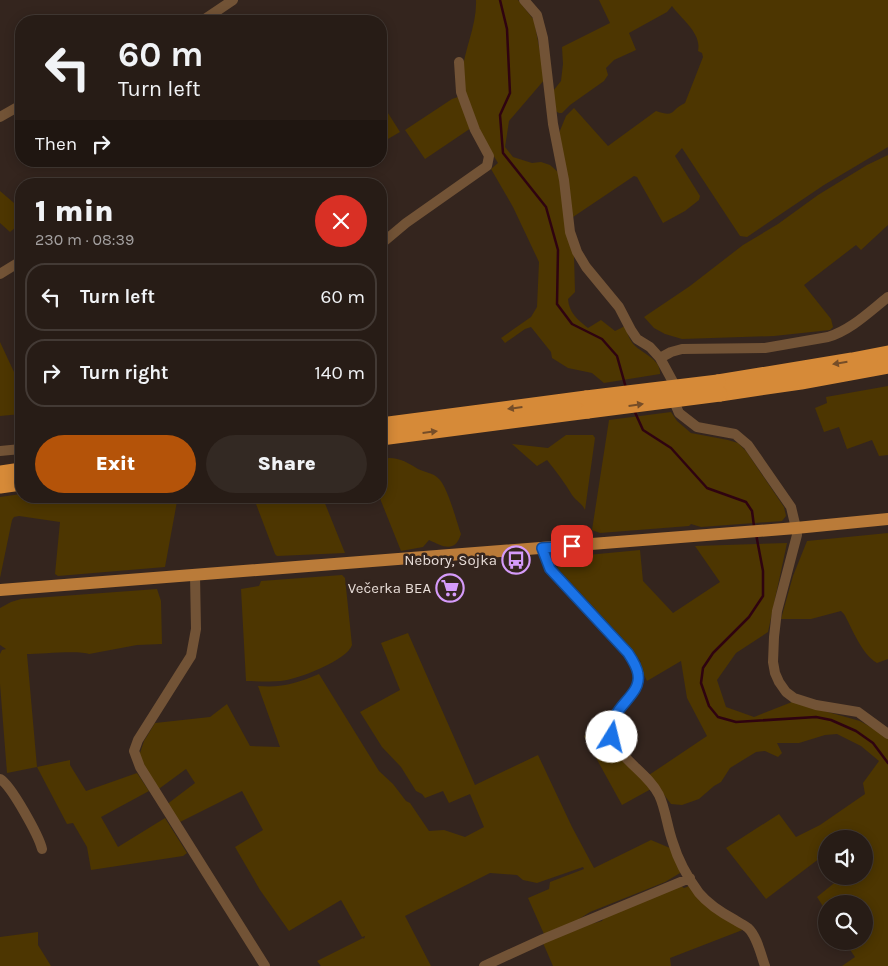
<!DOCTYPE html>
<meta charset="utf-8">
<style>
:root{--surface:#271c16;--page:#332923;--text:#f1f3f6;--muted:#a4a1a1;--line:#433a35;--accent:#b45309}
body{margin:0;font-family:Karla,sans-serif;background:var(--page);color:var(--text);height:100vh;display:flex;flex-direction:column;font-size:19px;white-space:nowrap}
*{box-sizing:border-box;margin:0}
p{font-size:16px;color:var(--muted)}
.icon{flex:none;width:28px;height:28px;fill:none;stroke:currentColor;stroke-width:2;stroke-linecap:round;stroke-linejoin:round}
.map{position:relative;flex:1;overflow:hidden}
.drawer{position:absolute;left:15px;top:178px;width:372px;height:325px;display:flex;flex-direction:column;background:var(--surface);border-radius:20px;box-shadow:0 2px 12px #0003,0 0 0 1px var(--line)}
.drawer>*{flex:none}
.banner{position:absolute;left:15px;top:15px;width:372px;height:152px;border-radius:20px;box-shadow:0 2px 12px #0003,0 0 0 1px var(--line);background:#271c16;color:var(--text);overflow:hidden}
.buttons{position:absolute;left:818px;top:830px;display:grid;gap:10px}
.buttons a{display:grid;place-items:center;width:55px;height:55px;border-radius:50%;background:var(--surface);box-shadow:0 2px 12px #0003,0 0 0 1px var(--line);font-size:25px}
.pin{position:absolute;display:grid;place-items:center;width:42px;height:42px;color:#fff;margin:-21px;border-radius:10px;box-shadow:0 2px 8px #0006}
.me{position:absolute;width:55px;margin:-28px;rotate:9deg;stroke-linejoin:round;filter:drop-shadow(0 0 4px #0008)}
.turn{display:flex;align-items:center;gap:18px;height:105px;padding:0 20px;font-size:22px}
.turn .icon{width:65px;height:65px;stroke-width:2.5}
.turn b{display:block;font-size:35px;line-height:42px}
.then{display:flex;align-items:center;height:48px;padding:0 20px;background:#0003;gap:10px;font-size:19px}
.round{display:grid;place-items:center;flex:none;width:52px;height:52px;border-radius:26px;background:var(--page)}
.head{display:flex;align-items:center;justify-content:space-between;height:85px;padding:0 20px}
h1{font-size:30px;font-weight:800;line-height:38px}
.cta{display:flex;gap:10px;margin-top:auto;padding:10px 20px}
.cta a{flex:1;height:58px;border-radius:30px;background:var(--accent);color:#fff;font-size:20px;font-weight:800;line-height:58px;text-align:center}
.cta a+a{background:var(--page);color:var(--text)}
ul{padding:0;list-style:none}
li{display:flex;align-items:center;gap:15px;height:68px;margin:0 10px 8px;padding:0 10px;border:2px solid var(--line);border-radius:20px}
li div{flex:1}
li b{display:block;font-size:19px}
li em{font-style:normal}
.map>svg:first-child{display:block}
</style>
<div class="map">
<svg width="888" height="966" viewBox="0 0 888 966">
<rect width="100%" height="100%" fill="#34251e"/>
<path fill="#4d3601" d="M476,0H518L534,20L545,79L509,121L505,147L513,157L532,163L541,162L550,165L558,172L574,256L575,292L568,299C569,313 578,320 588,328L601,320L615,331L625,326C627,332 629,339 634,345C643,354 661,359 660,374L604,383L592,373L568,368L552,358L551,352L531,327L525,329L505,343L501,338L531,317L537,307L539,262L513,207L491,169L498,163C486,143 460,98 462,75C464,49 477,26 476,0Z
M599,0H888V147L824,185L747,237L740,236L682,148L675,156L700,196L699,200L685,211L663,223L637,177L634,176L573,217L559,133L566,116L574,108L608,146L656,111C676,118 670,110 685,103L703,57L702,53L698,51C702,33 681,19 672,6L667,12L629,33L636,50L614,60L606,68L608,75L604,81L570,105L562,113H559L554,110L553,91L561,81L563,64L562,47L610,23Z
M458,97L471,128L425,159L405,130L452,99Z
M381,102L400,132L381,143Z
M888,155V225L861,250L856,245L804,285L831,319L833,327L830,330L774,336L682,339L665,334L654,328L644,317L690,286L743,245L778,224L818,195L867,165Z
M0,191L21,209V223L10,232L0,223Z
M0,342L21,387V414L0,416Z
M888,386V455L879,456L872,440L847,449L839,427L824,432L815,408L827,403L826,397Z
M671,412L677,421L691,433L728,440L738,443L746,451L784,507L786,516L782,521L701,527L691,524L689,526L600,533L592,530L609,420Z
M566,435H593L595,438L585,510C582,503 576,501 572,495C565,483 556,471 547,460L537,466L512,444L548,448Z
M389,458C401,458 408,463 418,469C424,472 434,473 439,479C448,488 456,520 461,534C455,554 442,546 429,540L423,547L401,551L379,496H381V460Z
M21,494V496H178L165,567L58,576L55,574L60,522L19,516L14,517L12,520L0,578V497Z
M253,496H322L345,553L277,556L275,554Z
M888,533V659L877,663C861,653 853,630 844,614L841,611L811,619H781L793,576L807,541Z
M787,543L768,632L736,653L717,680L726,707L754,717L792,702L860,721L888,737V966H842L855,957L844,941H864V904H826V911L817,897L838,880L835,876H864V839H826V865L820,858L766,899L726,848L779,814L796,837L820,825L865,794L863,783L879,761L861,746L837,734L825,735L799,743H777L782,753L778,757L765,751L756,752L730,768L721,782L714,786L699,799L682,805L671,804L649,775L707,736L687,698L681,661L647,681L638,663L641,662L623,639L558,569L556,558L640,550L643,581L673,613L720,582L695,546Z
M342,575L345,578L352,645C348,660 296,680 281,681C269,682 257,681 246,681L241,589L259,586L261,581Z
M157,589L161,601L162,644L137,645L89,654C80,650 39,654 27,654L37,767L70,760V765L86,791L137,773L149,791L101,817L118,847L165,818L187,853L183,856L91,870L87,847L73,823L67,824L37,767L7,773L0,684V654L2,650L6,649L0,645V608L11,602L21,599Z
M408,633L475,785L538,755L572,827L594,868L651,840L670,848L682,870L680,873L665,882L590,912L576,921L544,934L528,898L549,889L550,882L584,869L583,867L537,883L523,880L517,875L490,873L405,916L431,966H321L317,961L363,938L364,939L365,936L362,937L341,900L289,931L260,890L235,847L263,830L242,791L178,823L166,805L195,783L186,769L156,791L139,756L144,741L155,723L210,717L227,704L250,746L280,747L258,686C283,688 297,683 319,674L379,771L393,784L406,801L410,803L429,831L444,830L465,837L484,827L470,794L449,803L443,791L425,798L422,794L416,791L401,767L382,747L360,712L400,690L381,643Z
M606,725L651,789L622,805L584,736Z
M681,886L684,888L689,886L745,929L670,958L671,966H553L543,943L583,926L602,921L604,918Z
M38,932V945L51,966H0V937Z"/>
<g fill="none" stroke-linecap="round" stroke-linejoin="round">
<path stroke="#2f0310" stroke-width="2.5" d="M500,0L507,29L510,93L500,115L503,153L546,207L558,250L557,304L572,324L602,339L617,356L626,388
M634,410L643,430L671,448L707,488L746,502L752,511L754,526
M756,534L763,571V596L749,617L713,653L703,668L701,683L709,706L718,717L736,722L816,717L831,720L856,731L873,743L888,763"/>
<path stroke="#725336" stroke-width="10" d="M524,0L537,15L543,38L553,124L564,180L570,232L577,252L586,267L619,307L631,330L637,339L650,347L660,358L673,382L676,406L679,413L697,427L735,434L748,445L791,507L796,528L797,535L777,611L774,637L773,662L775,673L779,682L786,692L794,698L816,705L858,712L888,734
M202,21L233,0
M0,117L21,105
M381,244L406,223L487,166L489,156L475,130L461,92L459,62
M0,274L21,261
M660,358L671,352L682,349L765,348L828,337C851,330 869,312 888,297
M0,451L21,449
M542,548L550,569L628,653C632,660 639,669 639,677C637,703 598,714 615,744C626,763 649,775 659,795C666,810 667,827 673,843C678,860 688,878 699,893C709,905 722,913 735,920C739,923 745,925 748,928C757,936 761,955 765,966
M195,575L196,629L191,656L138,740L134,751L140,767L265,966
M0,779C11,785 39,836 42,849
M484,966L543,939L690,878"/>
<path stroke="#ba7b39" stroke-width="12" d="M0,590L796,528L888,519"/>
<path stroke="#d68a38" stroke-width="15" d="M718,382L852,360L888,353
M720,394L801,382L888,366
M381,425L586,398
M381,438L588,411
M0,473L21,470
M0,486L21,483"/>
<path stroke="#d68a38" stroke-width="15" d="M586,398L718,382
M588,411L720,394"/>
</g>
<defs><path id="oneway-solid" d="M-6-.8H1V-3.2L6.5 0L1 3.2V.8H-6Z" transform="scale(1.25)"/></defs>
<g fill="#754d28">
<use href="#oneway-solid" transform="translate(840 363) rotate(171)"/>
<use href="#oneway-solid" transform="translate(636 405) rotate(-8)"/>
<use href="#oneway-solid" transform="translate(515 408) rotate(173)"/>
<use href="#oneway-solid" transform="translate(430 432) rotate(-7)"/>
</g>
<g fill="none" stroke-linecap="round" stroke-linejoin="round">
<g stroke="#114b97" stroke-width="12">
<path id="route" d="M572,546L542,548L550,569L628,653C632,659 637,667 638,674C642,698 607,706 612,737"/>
</g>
<use href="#route" stroke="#1a73e8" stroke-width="9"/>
</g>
<defs>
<g id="bus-ring" transform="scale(1.4375)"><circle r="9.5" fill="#34251e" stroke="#d59bfa" stroke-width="1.5"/><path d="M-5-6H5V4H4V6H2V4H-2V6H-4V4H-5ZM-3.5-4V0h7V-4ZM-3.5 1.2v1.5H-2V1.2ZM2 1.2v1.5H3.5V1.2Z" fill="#d59bfa"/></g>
<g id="supermarket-ring" transform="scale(1.4375)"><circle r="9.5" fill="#34251e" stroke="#d59bfa" stroke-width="1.5"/><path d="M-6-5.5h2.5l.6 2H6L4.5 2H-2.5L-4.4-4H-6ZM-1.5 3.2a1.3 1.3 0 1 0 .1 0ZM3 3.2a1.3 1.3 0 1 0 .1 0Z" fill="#d59bfa"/></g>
</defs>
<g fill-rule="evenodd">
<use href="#bus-ring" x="516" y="560"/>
<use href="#supermarket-ring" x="450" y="588"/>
</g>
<g text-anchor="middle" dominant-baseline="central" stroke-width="5" stroke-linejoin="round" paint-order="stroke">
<g font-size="15" fill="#e7dcd7" stroke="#34251e" text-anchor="end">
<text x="497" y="560">Nebory, Sojka</text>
<text x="431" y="588">Večerka BEA</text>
</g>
</g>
</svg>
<div class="buttons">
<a><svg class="icon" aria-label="sound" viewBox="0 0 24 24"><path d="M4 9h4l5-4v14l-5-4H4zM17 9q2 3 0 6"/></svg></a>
<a><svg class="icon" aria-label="search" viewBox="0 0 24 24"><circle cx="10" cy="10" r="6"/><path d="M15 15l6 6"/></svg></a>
</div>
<div class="pin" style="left:572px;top:546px;background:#d93025"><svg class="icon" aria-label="arrive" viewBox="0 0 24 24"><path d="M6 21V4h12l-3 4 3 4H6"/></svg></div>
<svg class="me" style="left:612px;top:737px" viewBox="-20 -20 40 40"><circle r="19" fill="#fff"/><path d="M0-13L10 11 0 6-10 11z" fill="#1a73e8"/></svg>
<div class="banner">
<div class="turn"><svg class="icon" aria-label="left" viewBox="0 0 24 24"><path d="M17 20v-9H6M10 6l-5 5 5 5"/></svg><div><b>60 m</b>Turn left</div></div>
<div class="then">Then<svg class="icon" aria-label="right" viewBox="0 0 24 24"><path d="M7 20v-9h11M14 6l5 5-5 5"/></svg></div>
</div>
<section class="drawer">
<div class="head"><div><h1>1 min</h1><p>230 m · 08:39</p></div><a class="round" style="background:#d93025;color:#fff"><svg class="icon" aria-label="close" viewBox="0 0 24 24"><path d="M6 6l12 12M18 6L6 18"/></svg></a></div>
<ul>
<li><svg class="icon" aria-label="left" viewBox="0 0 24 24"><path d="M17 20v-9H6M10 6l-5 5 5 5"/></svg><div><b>Turn left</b></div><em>60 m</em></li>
<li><svg class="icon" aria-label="right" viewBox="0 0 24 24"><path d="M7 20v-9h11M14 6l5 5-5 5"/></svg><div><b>Turn right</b></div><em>140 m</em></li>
</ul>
<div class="cta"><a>Exit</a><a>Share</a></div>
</section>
</div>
